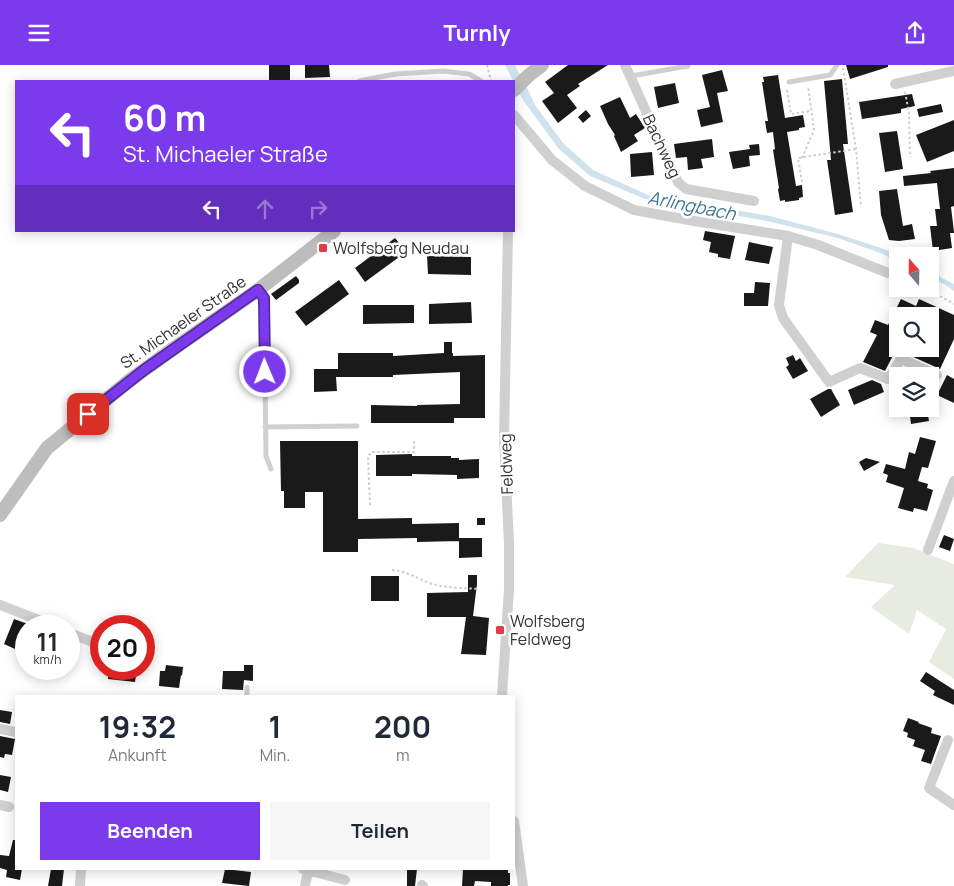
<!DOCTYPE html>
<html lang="de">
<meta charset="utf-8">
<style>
:root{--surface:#fff;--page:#f6f6f7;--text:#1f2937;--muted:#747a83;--accent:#7c3aed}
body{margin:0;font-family:Manrope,sans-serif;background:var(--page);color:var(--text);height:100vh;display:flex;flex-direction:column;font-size:19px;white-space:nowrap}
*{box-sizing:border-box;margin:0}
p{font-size:16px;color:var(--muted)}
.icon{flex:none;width:28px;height:28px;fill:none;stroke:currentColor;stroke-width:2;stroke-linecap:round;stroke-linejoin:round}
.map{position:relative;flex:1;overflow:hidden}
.side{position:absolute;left:15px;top:630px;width:500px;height:175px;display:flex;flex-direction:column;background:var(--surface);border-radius:0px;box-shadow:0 2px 12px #0003}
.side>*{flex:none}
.hud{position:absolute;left:15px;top:15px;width:500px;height:152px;border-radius:0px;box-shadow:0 2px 12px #0003;background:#7c3aed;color:#fff;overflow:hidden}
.needle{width:32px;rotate:340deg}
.tools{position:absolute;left:889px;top:182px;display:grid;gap:10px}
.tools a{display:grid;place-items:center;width:50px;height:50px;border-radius:0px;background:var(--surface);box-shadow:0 2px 12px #0003;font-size:25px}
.speed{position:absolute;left:15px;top:550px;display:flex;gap:10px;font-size:25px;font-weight:700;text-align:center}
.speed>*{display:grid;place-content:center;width:65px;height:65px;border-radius:50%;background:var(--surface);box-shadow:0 2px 12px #0003;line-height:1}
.speed small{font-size:12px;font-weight:400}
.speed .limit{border:8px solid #d22;background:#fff;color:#111}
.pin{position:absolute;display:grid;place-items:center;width:42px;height:42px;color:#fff;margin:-21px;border-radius:10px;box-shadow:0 2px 8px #0006}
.me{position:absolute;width:55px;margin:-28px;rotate:359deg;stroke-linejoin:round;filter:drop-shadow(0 0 4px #0008)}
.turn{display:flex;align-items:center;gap:18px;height:105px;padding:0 25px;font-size:22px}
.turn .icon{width:65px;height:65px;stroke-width:2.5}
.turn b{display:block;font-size:35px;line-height:42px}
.lanes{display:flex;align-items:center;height:48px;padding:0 25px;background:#0003;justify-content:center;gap:25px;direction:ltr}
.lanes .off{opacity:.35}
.eta{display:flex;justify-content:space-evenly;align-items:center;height:85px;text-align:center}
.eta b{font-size:30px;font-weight:700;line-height:35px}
.primary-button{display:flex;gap:10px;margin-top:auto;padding:10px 25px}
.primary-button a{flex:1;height:58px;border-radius:0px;background:var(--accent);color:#fff;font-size:20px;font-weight:700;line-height:58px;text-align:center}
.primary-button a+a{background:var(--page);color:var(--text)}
header{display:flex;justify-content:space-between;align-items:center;height:65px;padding:0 25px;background:var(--accent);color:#fff;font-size:22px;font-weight:700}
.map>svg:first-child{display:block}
</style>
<header><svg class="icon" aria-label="menu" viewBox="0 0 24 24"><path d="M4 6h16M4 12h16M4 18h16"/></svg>Turnly<svg class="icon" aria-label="share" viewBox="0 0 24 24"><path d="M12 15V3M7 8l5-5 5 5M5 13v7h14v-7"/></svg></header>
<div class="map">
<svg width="954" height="821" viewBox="0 0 954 821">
<rect width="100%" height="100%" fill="#fff"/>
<path fill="#e6ecdf" d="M878,478L913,483L954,499V614L929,597L946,564L917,545L909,569L871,542L895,520L845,512Z"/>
<path fill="#cfe2ee" d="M505,0H515L529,27L535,40L563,78L593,105L648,130L770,151L838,169L884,184L899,191H898L897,197L883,189L838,173L767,156L727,149L691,145L645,134L590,111L558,83L523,35Z
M930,207L954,219V226L944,219L930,213Z"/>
<path fill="#1a1a1a" d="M269,0H290V16H269Z
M305,0H329L330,12L305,13Z
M568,0H608L578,19L580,21L567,30L577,43L558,58L542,36L554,28L545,17Z
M846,0H888V2L850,14Z
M722,5L728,26L717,28L723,57L701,62L697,45L710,42L702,10Z
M778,10L785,53L803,50L805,62L799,63V65L787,67L796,121L802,120L803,132L799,133V135L785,137V135L780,136L778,124L779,123L773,85L775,84L773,67L767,68L765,56H768L762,17H764L763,12Z
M842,14L848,79H843L853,147L835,150L827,95H831L824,16Z
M675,18L679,38L658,43L654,22Z
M912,29L915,41L901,44V48L862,54L859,37Z
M620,32L630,53L636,49L645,63L634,70L638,76L621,87L614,71L615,70L608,59L600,41Z
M941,39L943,47L919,52L917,44Z
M586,45L591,51L583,58L578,52Z
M954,55V86L927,97L916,70Z
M897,66L903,104L885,107L879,68Z
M712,74L714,92L701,94L703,103L688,105L687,92L676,93L674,79Z
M759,79L760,90L749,91L750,101L733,104L729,87L750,84L749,80Z
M652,87L654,110L631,112L630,89Z
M954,103V141L951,142L954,167V168H950L952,183L933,186L930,161H937L935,144H940L937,118L904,121L903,111L931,108L930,106Z
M897,124L903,161L912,159L915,174L899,176L889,175L881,150L879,126Z
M705,166L735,171L730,194L718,192V189L709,187L711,177L703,175Z
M395,173L406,187L365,217L355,203Z
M749,177L773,182L769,199L745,195Z
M427,191L471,192V210L428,209Z
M296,211L299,215V218L276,235L271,229Z
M339,215L349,229L306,261L295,247Z
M755,217L770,218L768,241H744V228H754Z
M901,234L916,241L919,234L954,250V274L940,304L909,290L912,284H930V251H898V281L885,306L863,297L877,270L870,267L875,255L888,260Z
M471,237L472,258L429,259V239Z
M363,240H414V258L363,259Z
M444,277H452V288H453V291L485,290V353H454V358H371V340L417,341V340L460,339V307L393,310V312H336L337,326L314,327V304H338V288H393V291L444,288Z
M793,290L796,296L800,293L808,306L793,314L786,302L789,300L786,293Z
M904,303L922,311H900Z
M947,310L954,314V338L937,330Z
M872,315L881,319L884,327L854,340L848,325Z
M828,324H831L840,340L821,352L810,334Z
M909,344H927L929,356L911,359Z
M920,372L936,376L928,403L922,402L918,416L928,419L927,423L933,425L927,446L914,443L913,447L898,443L904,423L886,417L888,410L883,408L886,399L905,404L909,387L915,389Z
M280,376H358V454L412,453V459L459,458V476L417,477V473L358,474V487H323V427H305V443H284V426H281Z
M412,389V391H451V393H459V395L479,394V413L457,414V410L412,409V411H376V390Z
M866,393L880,397L864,406L859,397Z
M477,453H485V460H477Z
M944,470L954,474L950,486L939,482Z
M459,473H482V492L459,493Z
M468,510H477V519L473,551L489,553L486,590L461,589L466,552H427V528L468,527Z
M371,511H399V536H371Z
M14,554L28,559L26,561V569L22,581L17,579L15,584L4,579Z
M166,600L183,602L182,611L181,610L179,623L159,621L160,606H165Z
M244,600H253V616L244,615L243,625L222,624L223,606H244Z
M109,604H137L135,617L108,614Z
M926,607L954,625V640L933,630L935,626L920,616Z
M0,645L12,647L10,659L0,657Z
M908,653L919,657L918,658L932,663L931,668L941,671L931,699L921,696L925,685L913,681L915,675L907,672L908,668L903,666Z
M0,671L15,674L12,690L5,689L4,693L0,692Z
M0,710L11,712L8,727L0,725Z
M13,775H16V804H22L20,815L6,812L7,805L0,803V790L9,791Z
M51,804H64L62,821H48Z
M225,804L251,807L249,821L222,818Z
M407,804H417L415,821H407Z
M463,804H508V808H510V820H508V821H491V817L475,816L474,821H462Z"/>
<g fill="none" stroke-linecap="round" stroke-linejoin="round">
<path stroke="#cdcdcd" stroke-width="2" stroke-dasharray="2.5 2.5" stroke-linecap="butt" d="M487,0L491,16
M843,3L856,84L861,142
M787,25L791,49L811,46
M905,27L909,48L910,92
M802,93L814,65L808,21
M802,117L798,93L856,84
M927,224L954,239
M370,440L368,391L372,387H414V374
M392,505C407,506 418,514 432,519C447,523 464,523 479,524"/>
<path stroke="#d0d0d0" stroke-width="5" d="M631,11L688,1
M359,16L395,9L443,6L469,9L481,16
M789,17L830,10L837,0
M258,226L264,233L266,391L271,404
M265,362L357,361
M247,622V631"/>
<path stroke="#d0d0d0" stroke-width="10" d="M625,0L678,117L686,124L754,136
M895,19L954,6
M514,50L552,95L585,121L634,145L694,156L788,171L818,180L888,208
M788,171L779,240L783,253L829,317L860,303L888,314L901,294L937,310
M928,485L954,416
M0,540L54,561
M69,568L101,580
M502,631L509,524V479L504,373L508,166
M0,664L16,667
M948,675L929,723L954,740
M0,740L9,742
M514,756L523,821
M303,804L345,815
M422,820L423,821
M80,821L81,804
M305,821L308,806"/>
<path stroke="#bdbdbd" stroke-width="14" d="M514,25L528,11L542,0
M0,450L47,383L130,315L173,284L258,225L334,166"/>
</g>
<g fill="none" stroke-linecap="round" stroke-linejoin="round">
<g stroke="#51269a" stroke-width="12">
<path id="route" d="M88,349L144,305L258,225L264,233L265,307"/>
</g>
<use href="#route" stroke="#7c3aed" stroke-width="9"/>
</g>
<g fill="#e63946" stroke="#fff" stroke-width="2">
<rect x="318" y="178" width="10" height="10" rx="2.5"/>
<rect x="495" y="560" width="10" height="10" rx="2.5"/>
</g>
<g text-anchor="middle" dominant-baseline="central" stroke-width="5" stroke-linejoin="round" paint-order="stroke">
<g font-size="16" fill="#333" stroke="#fff">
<text transform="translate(662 81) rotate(65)">Bachweg</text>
<text transform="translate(183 257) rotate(-35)">St. Michaeler Straße</text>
<text transform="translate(506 399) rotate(-92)">Feldweg</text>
</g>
<g font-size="16" fill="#333" stroke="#fff" text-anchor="start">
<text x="333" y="183">Wolfsberg Neudau</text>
<text x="510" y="556">Wolfsberg<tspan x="510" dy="18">Feldweg</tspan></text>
</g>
<g font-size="18" font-style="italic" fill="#3f7597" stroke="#fff">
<text transform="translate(692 140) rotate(11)">Arlingbach</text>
</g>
</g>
</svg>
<div class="tools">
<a><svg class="needle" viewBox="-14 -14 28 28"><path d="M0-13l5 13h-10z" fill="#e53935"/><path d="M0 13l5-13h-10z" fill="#747a83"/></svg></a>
<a><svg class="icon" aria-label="search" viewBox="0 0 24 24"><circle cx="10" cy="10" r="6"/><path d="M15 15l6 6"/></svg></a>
<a><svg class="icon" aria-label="layers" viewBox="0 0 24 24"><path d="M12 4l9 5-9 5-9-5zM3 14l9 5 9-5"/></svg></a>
</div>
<div class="speed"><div>11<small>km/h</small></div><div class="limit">20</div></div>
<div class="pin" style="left:88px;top:349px;background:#d93025"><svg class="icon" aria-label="arrive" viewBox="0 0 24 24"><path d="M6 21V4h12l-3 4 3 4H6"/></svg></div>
<svg class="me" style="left:265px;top:307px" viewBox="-20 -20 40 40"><circle r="17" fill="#7c3aed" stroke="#fff" stroke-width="3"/><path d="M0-11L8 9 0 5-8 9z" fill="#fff"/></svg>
<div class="hud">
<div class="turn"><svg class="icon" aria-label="left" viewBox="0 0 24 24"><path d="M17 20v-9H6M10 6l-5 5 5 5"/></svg><div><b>60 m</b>St. Michaeler Straße</div></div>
<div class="lanes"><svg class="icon" aria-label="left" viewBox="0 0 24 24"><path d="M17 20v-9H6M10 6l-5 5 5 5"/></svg><svg class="icon off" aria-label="ahead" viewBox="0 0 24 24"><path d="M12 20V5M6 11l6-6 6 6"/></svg><svg class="icon off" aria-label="right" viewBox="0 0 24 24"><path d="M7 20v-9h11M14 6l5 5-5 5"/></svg></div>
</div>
<section class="side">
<div class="eta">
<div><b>19:32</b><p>Ankunft</p></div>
<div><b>1</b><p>Min.</p></div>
<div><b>200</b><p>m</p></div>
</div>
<div class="primary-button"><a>Beenden</a><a>Teilen</a></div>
</section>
</div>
